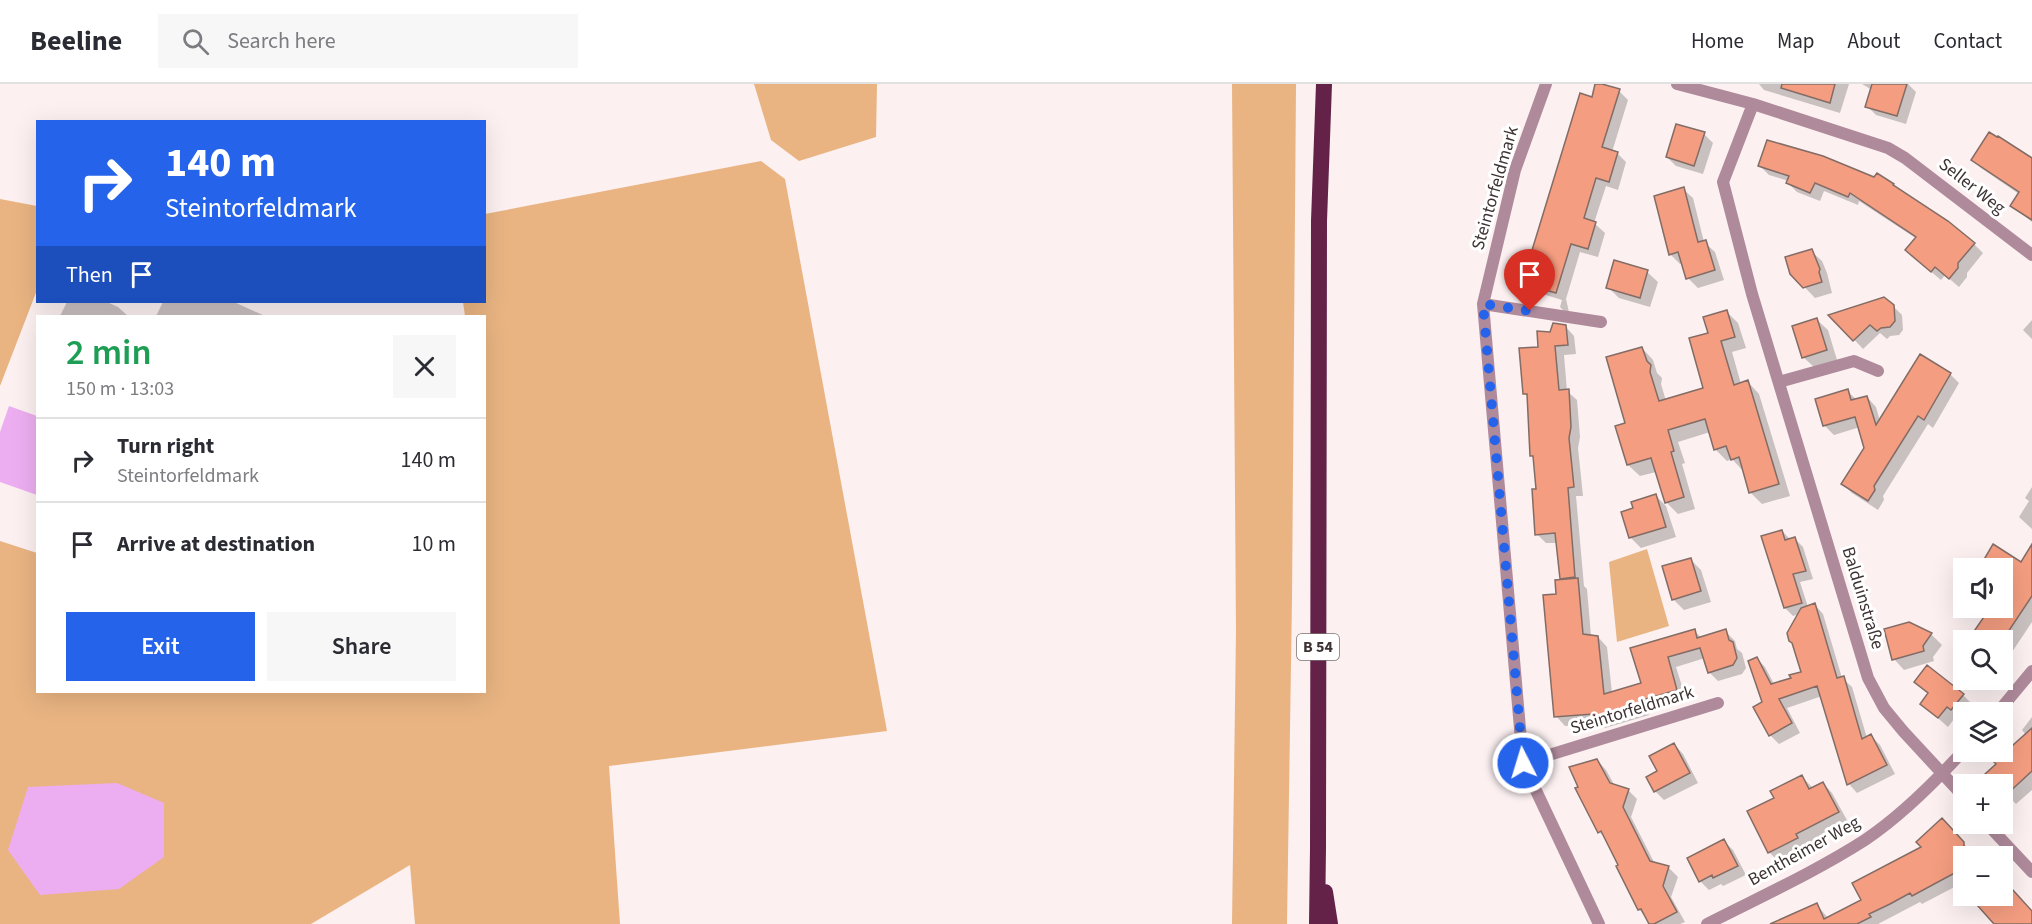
<!DOCTYPE html>
<meta charset="utf-8">
<style>
:root{--surface:#fff;--page:#f7f7f7;--text:#2b2b33;--muted:#7c7c81;--line:#e1e1e2;--accent:#2563eb}
body{margin:0;font-family:"Source Sans 3",sans-serif;background:var(--page);color:var(--text);height:100vh;display:flex;flex-direction:column;font-size:22px;white-space:nowrap}
*{box-sizing:border-box;margin:0}
p{font-size:20px;color:var(--muted)}
.icon{flex:none;width:33px;height:33px;fill:none;stroke:currentColor;stroke-width:2;stroke-linecap:round;stroke-linejoin:round}
.map{position:relative;flex:1;overflow:hidden}
.drawer{position:absolute;left:36px;top:231px;width:450px;height:378px;display:flex;flex-direction:column;background:var(--surface);border-radius:0px;box-shadow:0 6px 24px #0002}
.drawer>*{flex:none}
.top-card{position:absolute;left:36px;top:36px;width:450px;height:183px;border-radius:0px;box-shadow:0 6px 24px #0002;background:#2563eb;color:#fff;overflow:hidden}
.fabs{position:absolute;left:1953px;top:474px;display:grid;gap:12px}
.fabs a{display:grid;place-items:center;width:60px;height:60px;border-radius:0px;background:var(--surface);box-shadow:0 6px 24px #0002;font-size:30px}
.pin{position:absolute;display:grid;place-items:center;width:51px;height:51px;color:#fff;margin:-62px -26px;border-radius:50% 50% 50% 0;rotate:-45deg;box-shadow:0 0 6px #0007}
.pin .icon{rotate:45deg}
.me{position:absolute;width:66px;margin:-33px;rotate:355deg;stroke-linejoin:round;filter:drop-shadow(0 0 4px #0008)}
.turn{display:flex;align-items:center;gap:21px;height:126px;padding:0 30px;font-size:27px}
.turn .icon{width:78px;height:78px;stroke-width:2.5}
.turn b{display:block;font-size:42px;line-height:51px}
.then{display:flex;align-items:center;height:57px;padding:0 30px;background:#0003;gap:12px;font-size:22px}
.round{display:grid;place-items:center;flex:none;width:63px;height:63px;border-radius:0px;background:var(--page)}
.overview{display:flex;align-items:center;justify-content:space-between;height:102px;padding:0 30px}
h1{font-size:36px;font-weight:600;line-height:45px;color:#1e9e55}
.cta{display:flex;gap:12px;margin-top:auto;padding:12px 30px}
.cta a{flex:1;height:69px;border-radius:0px;background:var(--accent);color:#fff;font-size:24px;font-weight:600;line-height:69px;text-align:center}
.cta a+a{background:var(--page);color:var(--text)}
ul{padding:0;list-style:none}
li{display:flex;align-items:center;gap:18px;height:84px;padding:0 30px;border-top:2px solid var(--line)}
li div{flex:1}
li b{display:block;font-size:22px}
li em{font-style:normal}
header{display:flex;align-items:center;gap:36px;box-sizing:border-box;height:84px;padding:0 30px;background:var(--surface);border-bottom:2px solid var(--line)}
header strong{font-size:28px}
nav{display:flex;gap:33px;margin-inline-start:auto;font-size:21px}
.search{width:420px;height:54px;background:var(--page);display:flex;align-items:center;gap:15px;box-sizing:border-box;padding:0 21px;border-radius:0px;color:var(--muted);font-size:22px}
.map>svg:first-child{display:block}
</style>
<header>
<strong>Beeline</strong>
<div class="search"><svg class="icon" aria-label="search" viewBox="0 0 24 24"><circle cx="10" cy="10" r="6"/><path d="M15 15l6 6"/></svg>Search here</div>
<nav><a>Home</a><a>Map</a><a>About</a><a>Contact</a></nav>
</header>
<div class="map">
<svg width="2032" height="840" viewBox="0 0 2032 840">
<rect width="100%" height="100%" fill="#fcf0f1"/>
<path fill="#e9b482" d="M754,0H877L876,53L799,77L771,56Z
M1232,0H1296L1292,515L1287,840H1232L1236,547Z
M761,77L785,95L887,647L609,682L620,840H415L410,781L311,840H0V457L37,469L38,608H484V232H465L463,218H484L485,130Z
M0,115L37,122V206L0,302Z
M1647,465L1669,542L1617,558L1609,478Z"/>
<path fill="#ecaef0" d="M9,322L37,332V411L0,398V348Z
M117,699L164,719V773L119,805L40,811L8,766L28,703Z"/>
<path fill="#0003" d="M1597,0L1619,7L1628,16L1612,68L1617,69L1626,78L1618,106L1606,102L1594,139L1605,149L1598,173L1580,168L1566,215L1569,228H1565L1560,223L1562,216L1533,207L1524,198Z
M1759,0H1849L1840,29L1764,6Z
M1862,0H1908L1916,8L1906,40L1876,31L1867,22L1872,6Z
M1704,50L1713,59L1703,90L1676,82L1667,73Z
M1768,57L1974,160L1983,169L1967,189V193L1959,203L1945,191L1941,196L1916,175L1917,155L1859,117L1858,121L1824,107L1820,117L1797,108L1788,99L1789,97L1769,91L1760,82Z
M1973,76H2032V138L2012,122L2019,110L1981,84Z
M1683,105L1693,114L1704,158L1715,168L1724,196L1698,204L1688,194L1683,179L1680,180L1670,170Z
M1811,167L1822,177L1827,189L1832,209L1815,214L1791,189Z
M1647,188L1658,198L1650,223L1619,214L1608,203Z
M67,218H107L118,223L128,232H60Z
M163,218H234L265,232H156Z
M1893,222L1902,231L1903,246L1899,251L1890,252L1887,255L1880,249L1863,265L1831,231Z
M1726,227L1738,239L1746,264L1732,268L1741,300L1748,298L1759,310L1790,412L1762,420L1750,408L1744,388L1732,375L1727,377L1715,365L1710,348L1678,358L1685,379L1682,380L1695,425L1678,430L1666,418L1656,388L1640,392L1628,381L1617,343L1627,340L1642,264L1653,276L1657,289L1662,294L1661,300L1666,317L1705,305L1710,250Z
M1817,236L1828,246L1837,276L1814,283L1803,273Z
M2032,236V255L2023,246Z
M1565,242L1574,252L1576,270L1564,271L1567,307L1577,316L1580,353L1578,364L1583,412H1576L1584,502L1587,505L1591,552L1598,553L1607,563L1612,609L1642,600L1632,565L1694,547L1702,554L1725,547L1735,557L1737,565L1742,569L1746,584L1742,590L1718,597L1709,588L1705,574L1676,583L1686,615L1647,627L1649,631L1605,644L1600,639L1565,642L1556,632L1558,511L1564,497L1561,494L1557,459H1546L1537,450L1538,406L1535,375L1532,372L1528,313L1524,309L1540,264L1551,250Z
M1950,290L1959,299L1933,344L1928,340L1883,412L1884,416L1878,426L1852,409L1843,400L1865,364L1860,343L1834,351L1824,341L1847,307L1857,316L1867,313L1876,323L1880,337Z
M2032,403V445L2019,433L2029,417L2025,414Z
M1656,412L1666,422L1676,453L1641,464L1630,453L1635,425Z
M1782,447L1791,456L1795,455L1803,463L1813,495L1800,498L1808,523L1815,521L1823,530L1842,594L1852,603L1867,654L1871,652L1880,661L1895,690L1857,709L1849,700L1822,612L1787,624L1800,649L1779,660L1770,651L1757,575L1765,583L1774,600L1793,595L1803,589L1799,530L1793,532L1785,524Z
M2032,463V538L2006,577L2002,575V556H1978L1973,552L1986,532L1977,524H2002V484H1984L1982,482L2021,480Z
M1691,476L1701,486L1711,518L1684,526L1673,515Z
M1908,539L1931,550L1942,561L1933,573L1934,577L1904,586L1894,575Z
M1916,598L1963,611L1972,620L1964,628L1961,634L1957,631L1948,643L1922,620L1929,610Z
M2032,633V706L2016,720L2002,706V700H1997L1987,690L2026,651L2022,646Z
M1674,660L1683,670L1698,699L1664,716L1655,707L1659,688Z
M1597,676L1606,686L1615,702L1628,706L1637,715L1631,733L1655,780L1668,783L1678,793L1671,813L1685,838L1680,840H1651L1639,825L1607,755L1599,748Z
M1802,693L1813,704L1823,699L1832,709L1848,738L1805,761L1806,764L1779,778L1769,768L1749,728L1776,714Z
M1952,745L1974,772H1964V798L1922,820L1920,818L1878,840H1774L1817,821L1828,834L1863,817L1923,764Z
M1724,757L1733,766L1746,791L1723,802L1721,800L1709,806L1700,797Z"/>
<path fill="#f49d80" stroke="#836c65" stroke-width="1.5" d="M1595,0H1602L1620,5L1602,63L1618,68L1609,98L1596,94L1584,134L1596,138L1588,165L1571,160L1556,209L1522,199L1580,9L1592,13Z
M1782,0H1835L1830,19L1781,4Z
M1872,0H1907L1897,32L1865,23Z
M1676,40L1705,48L1694,82L1666,73Z
M1989,48L1997,53L1998,52L2032,74V136L2010,122L2019,108L1971,76Z
M1767,56L1823,72L1874,93L1877,89L1894,100L1893,101L1948,137L1975,159L1958,179V184L1949,195L1935,183L1931,188L1905,166L1916,153L1850,109L1848,113L1815,99L1810,109L1786,99L1789,92L1758,82Z
M1684,103L1698,158L1706,156L1715,186L1686,195L1678,168L1669,171L1654,112Z
M1812,165L1820,185L1819,188L1822,198L1803,204L1790,190L1785,173Z
M1614,176L1648,186L1640,214L1606,204Z
M1884,213L1894,221L1895,237L1890,243L1881,244L1877,247L1870,241L1853,257L1828,231Z
M1727,226L1735,253L1721,257L1734,301L1748,296L1779,400L1749,409L1739,373L1731,376L1726,362L1714,366L1705,335L1668,346L1674,367L1671,368L1684,413L1665,419L1651,374L1627,381L1615,342L1625,339L1606,273L1642,263L1647,277L1651,281L1650,288L1659,317L1703,304L1689,254L1708,249L1703,233Z
M1817,234L1827,266L1802,274L1792,242Z
M1553,239L1566,241L1568,261L1555,262L1559,306L1569,305L1571,343L1569,354L1574,403L1568,404L1575,493L1560,495L1555,449L1535,451L1532,405H1536L1533,372H1530L1527,310H1523L1519,264L1538,263L1537,247L1550,248Z
M1920,270L1951,289L1924,336L1918,332L1874,402L1875,406L1868,417L1841,400L1864,364L1855,333L1823,342L1815,315L1848,305L1851,316L1867,312L1876,341Z
M1656,410L1666,443L1629,454L1621,428L1633,424L1631,418Z
M1782,446L1785,456L1795,453L1806,487L1793,490L1802,519L1784,524L1761,452Z
M1993,460L2021,478L2032,460V512L2002,557L1968,556L1990,524H2002V484H1979Z
M1691,474L1701,507L1672,516L1662,482Z
M1578,494L1583,550L1598,552L1604,610L1641,599L1630,564L1695,545L1697,554L1726,545L1729,556L1733,558L1737,574L1733,581L1708,589L1700,564L1668,573L1677,606L1639,617L1640,622L1594,635L1593,630L1554,633L1543,511L1556,510L1555,496Z
M1815,519L1837,594L1844,592L1862,655L1871,650L1887,681L1847,701L1817,602L1779,615L1792,639L1769,652L1753,623L1762,618L1748,577L1757,573L1771,600L1791,594L1789,591L1801,588L1792,559L1789,557L1787,549L1801,524Z
M1909,538L1932,549L1923,562L1924,567L1892,576L1884,545Z
M1927,581L1964,610L1951,626L1947,623L1938,634L1920,620L1928,609L1914,598Z
M2032,644V687L2005,712L2002,708V700H1995L1985,690L1996,680L1994,678Z
M1674,659L1690,689L1654,708L1646,693L1657,687L1649,672Z
M1597,675L1610,699L1629,705L1623,723L1650,777L1669,782L1663,802L1677,828L1654,840H1649L1641,825L1638,826L1616,782L1618,781L1601,747L1598,749L1575,704L1578,703L1569,683Z
M1802,691L1809,705L1823,698L1839,728L1796,750L1798,754L1768,769L1747,727L1774,714L1770,707Z
M1942,734L1964,758V784L1912,812L1910,809L1890,820L1869,830L1871,833L1857,840H1770L1817,819L1824,835L1861,816L1852,799L1921,763L1916,758Z
M1724,755L1738,782L1713,794L1712,791L1699,798L1687,774Z
M2002,794L2032,827V840H1994L1969,812H2002Z"/>
<g fill="none" stroke-linecap="round" stroke-linejoin="round">
<path stroke="#af8a9b" stroke-width="12" d="M1546,0L1515,86L1483,220L1523,679L1599,840
M1677,0L1753,20L1888,64L1905,74L2032,171
M1753,20L1723,98L1752,210L1868,594L1884,624L1903,647L1964,713
M1483,220L1601,238
M1779,298L1854,277L1878,287
M1998,628L2032,587
M1523,679L1718,619
M1987,740L2032,788
M1707,840C1760,813 1815,788 1865,756C1902,731 1934,699 1964,666"/>
<path stroke="#642248" stroke-width="16" d="M1325,808L1330,840
M1317,840L1318,764L1319,137L1324,0"/>
</g>
<g fill="none" stroke-linecap="round" stroke-linejoin="round">
<path stroke="#2563eb" stroke-width="10" stroke-dasharray="0 18" d="M1523,679L1483,220L1530,227"/>
</g>
<g text-anchor="middle" dominant-baseline="central" stroke-width="6" stroke-linejoin="round" paint-order="stroke">
<rect fill="#fff" stroke="#787071" stroke-width="1.5" x="1297" y="550" width="42" height="26" rx="4.5"/>
<g font-size="16" font-weight="bold" fill="#3e3334">
<text x="1318" y="563">B 54</text>
</g>
<g font-size="18" fill="#3e3334" stroke="#fff">
<text transform="translate(1972 102) rotate(38)">Seller Weg</text>
<text transform="translate(1495 104) rotate(-74)">Steintorfeldmark</text>
<text transform="translate(1863 514) rotate(73)">Balduinstraße</text>
<text transform="translate(1632 626) rotate(-17)">Steintorfeldmark</text>
<text transform="translate(1804 767) rotate(-29)">Bentheimer Weg</text>
</g>
</g>
</svg>
<div class="fabs">
<a><svg class="icon" aria-label="sound" viewBox="0 0 24 24"><path d="M4 9h4l5-4v14l-5-4H4zM17 9q2 3 0 6"/></svg></a>
<a><svg class="icon" aria-label="search" viewBox="0 0 24 24"><circle cx="10" cy="10" r="6"/><path d="M15 15l6 6"/></svg></a>
<a><svg class="icon" aria-label="layers" viewBox="0 0 24 24"><path d="M12 4l9 5-9 5-9-5zM3 14l9 5 9-5"/></svg></a>
<a>+</a>
<a>−</a>
</div>
<div class="pin" style="left:1530px;top:227px;background:#d93025"><svg class="icon" aria-label="arrive" viewBox="0 0 24 24"><path d="M6 21V4h12l-3 4 3 4H6"/></svg></div>
<svg class="me" style="left:1523px;top:679px" viewBox="-20 -20 40 40"><circle r="17" fill="#2563eb" stroke="#fff" stroke-width="3"/><path d="M0-11L8 9 0 5-8 9z" fill="#fff"/></svg>
<div class="top-card">
<div class="turn"><svg class="icon" aria-label="right" viewBox="0 0 24 24"><path d="M7 20v-9h11M14 6l5 5-5 5"/></svg><div><b>140 m</b>Steintorfeldmark</div></div>
<div class="then">Then<svg class="icon" aria-label="arrive" viewBox="0 0 24 24"><path d="M6 21V4h12l-3 4 3 4H6"/></svg></div>
</div>
<section class="drawer">
<div class="overview"><div><h1>2 min</h1><p>150 m · 13:03</p></div><a class="round"><svg class="icon" aria-label="close" viewBox="0 0 24 24"><path d="M6 6l12 12M18 6L6 18"/></svg></a></div>
<ul>
<li><svg class="icon" aria-label="right" viewBox="0 0 24 24"><path d="M7 20v-9h11M14 6l5 5-5 5"/></svg><div><b>Turn right</b><p>Steintorfeldmark</p></div><em>140 m</em></li>
<li><svg class="icon" aria-label="arrive" viewBox="0 0 24 24"><path d="M6 21V4h12l-3 4 3 4H6"/></svg><div><b>Arrive at destination</b></div><em>10 m</em></li>
</ul>
<div class="cta"><a>Exit</a><a>Share</a></div>
</section>
</div>
